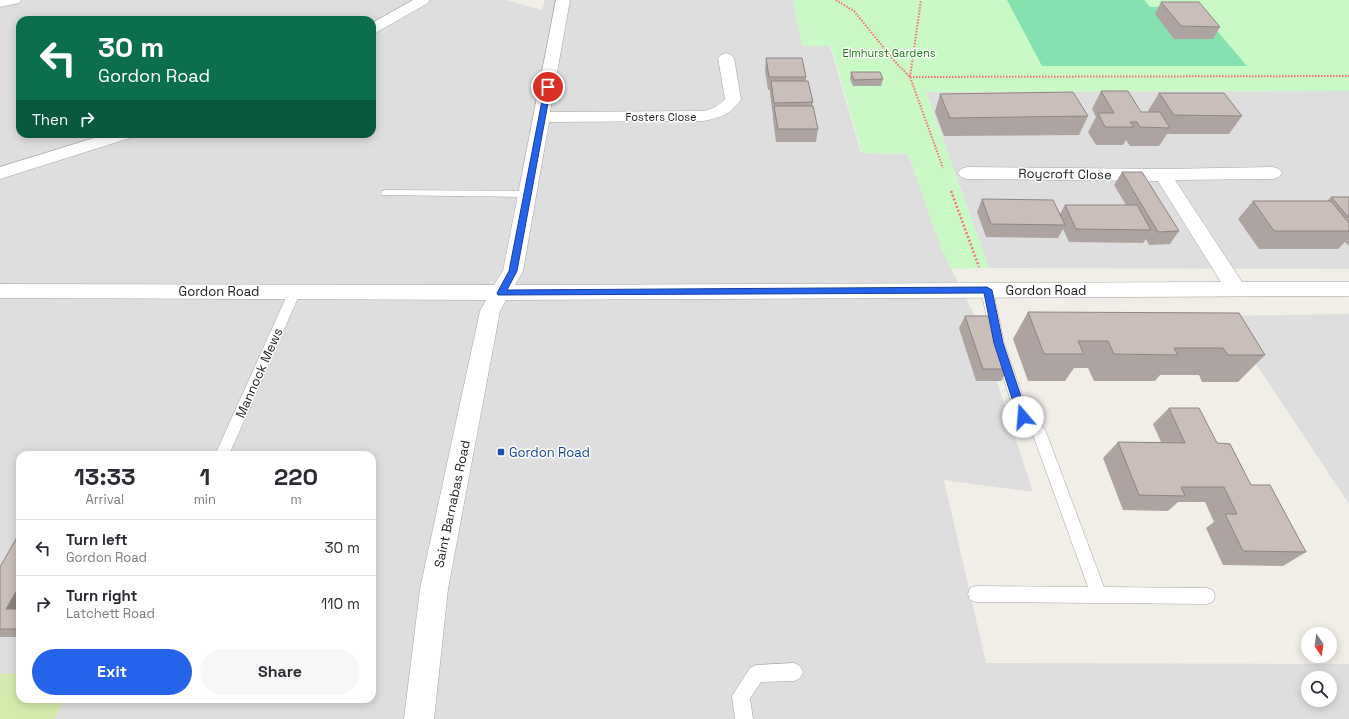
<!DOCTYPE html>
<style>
:root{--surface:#fff;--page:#f7f7f7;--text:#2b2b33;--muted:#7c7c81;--line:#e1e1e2;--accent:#2563eb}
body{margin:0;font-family:"Space Grotesk",sans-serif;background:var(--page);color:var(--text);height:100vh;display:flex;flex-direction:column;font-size:15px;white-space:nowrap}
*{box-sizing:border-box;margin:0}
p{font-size:13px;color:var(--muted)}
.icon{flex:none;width:22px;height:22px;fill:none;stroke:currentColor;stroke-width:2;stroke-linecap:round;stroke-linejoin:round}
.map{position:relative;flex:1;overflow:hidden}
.drawer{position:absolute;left:16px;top:451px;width:360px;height:252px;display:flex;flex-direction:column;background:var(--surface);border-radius:12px;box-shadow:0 2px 10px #0003}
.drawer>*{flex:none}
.hud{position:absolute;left:16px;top:16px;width:360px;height:122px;border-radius:12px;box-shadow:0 2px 10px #0003;background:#0b6e4f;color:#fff;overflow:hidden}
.needle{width:26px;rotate:167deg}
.controls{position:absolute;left:1301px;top:627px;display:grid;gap:8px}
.controls a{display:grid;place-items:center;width:36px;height:36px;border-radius:50%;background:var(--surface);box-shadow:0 2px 10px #0003;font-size:20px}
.pin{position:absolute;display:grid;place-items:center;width:34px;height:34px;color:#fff;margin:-17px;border:2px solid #fff;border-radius:50%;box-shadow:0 1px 4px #0007}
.me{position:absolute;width:44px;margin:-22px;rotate:342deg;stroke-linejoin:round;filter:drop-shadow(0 0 3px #0008)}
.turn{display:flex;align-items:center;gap:14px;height:84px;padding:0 16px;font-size:18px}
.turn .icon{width:52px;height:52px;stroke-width:2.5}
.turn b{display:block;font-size:28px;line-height:34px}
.then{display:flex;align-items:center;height:38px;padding:0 16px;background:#0003;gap:8px;font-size:15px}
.eta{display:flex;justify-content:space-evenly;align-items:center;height:68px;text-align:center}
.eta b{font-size:24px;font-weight:700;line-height:28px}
.primary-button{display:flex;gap:8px;margin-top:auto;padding:8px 16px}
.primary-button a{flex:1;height:46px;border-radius:24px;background:var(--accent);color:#fff;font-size:16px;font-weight:700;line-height:46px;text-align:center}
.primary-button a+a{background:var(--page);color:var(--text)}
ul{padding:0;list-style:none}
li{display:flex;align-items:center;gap:12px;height:56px;padding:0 16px;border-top:1px solid var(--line)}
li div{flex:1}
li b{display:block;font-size:15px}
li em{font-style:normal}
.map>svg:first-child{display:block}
</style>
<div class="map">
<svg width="1349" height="719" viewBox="0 0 1349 719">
<rect width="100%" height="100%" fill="#f1ede7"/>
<path fill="#dfdede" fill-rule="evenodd" d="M0,0H506L542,10L545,0H793L802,46H830L861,153L908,154L942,250L976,318L1033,492L944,480L986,663L1349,664V719H55L63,699H372V455H20V674H0ZM20,20H372V134H20ZM1308,678H1330V700H1308Z
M1349,91V269L989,268L926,92Z
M1349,314V504L1224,316Z"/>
<path fill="#d5ebad" d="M20,673V699H63L55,719H0V674Z"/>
<path fill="#c9fac5" d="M793,0H1349V91L926,92L989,268L951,269L942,250L908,154L862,153L831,46H802Z"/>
<path fill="#85e1b0" d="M1007,0H1144L1150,7L1196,6L1247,66H1042Z"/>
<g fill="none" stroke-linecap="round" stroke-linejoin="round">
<g stroke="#a5a5a5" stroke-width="1">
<path id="service" d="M386,190L528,191L532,192L533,194L532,196L528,197L382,195L381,193L382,191Z
M987,286L991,287L993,290L1004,343L1029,414L1044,428L1046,432L1104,587L1207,588L1213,590L1215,596L1213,602L1207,604L976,602L970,600L968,594L970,588L976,586L1088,587L1033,435L1018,421L1016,417L992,343L981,290L983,287Z
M295,287L299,288L301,291L229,455H215L289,291L291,288Z
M794,663L800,666L803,672L800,678L794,681L761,682L750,698L753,719H735L732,696L750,668L756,665Z"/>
</g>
<g stroke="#a5a5a5" stroke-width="1">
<path id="minor" d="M0,0H21L19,3L0,7Z
M413,0H430L428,3L377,32L372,33V23Z
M556,0H570L550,112L703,111C712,109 719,106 725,99L718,58L721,55L726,53L731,55L734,58L741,99C732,114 720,118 703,121L549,122L523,271L515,285L1221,282L1158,181L967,179L961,177L958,173L961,169L967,167L1163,169L1273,167L1279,169L1282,173L1279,177L1273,179L1175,180L1242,282H1349V296L506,300L500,311L448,589L434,719H404L420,589L480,311L486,300L0,298V284L494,285L503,271Z
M107,134H132L130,138L0,179V167Z"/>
</g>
<path stroke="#fc6e74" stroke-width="2" stroke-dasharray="1.5 1.5" stroke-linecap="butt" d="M836,0L854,11L897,64L910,77L943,168
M910,77L1349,76
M910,77L921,0"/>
<path stroke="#fc6e74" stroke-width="2.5" stroke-dasharray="2 2" stroke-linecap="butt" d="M951,191L979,267"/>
<use href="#service" fill="#fff" fill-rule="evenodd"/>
<use href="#minor" fill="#fff" fill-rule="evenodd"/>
</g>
<path fill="#ada3a0" d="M1161,2L1220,27L1213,39H1174L1155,14Z
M766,58L806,77V81L813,102L812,106L818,129L816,142H776L773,119V116L770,94V90H768L765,71Z
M851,72L883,79L881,86H853L850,79Z
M1101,91L1141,112H1149L1148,111L1159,93L1242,116L1229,134H1167L1159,146H1130L1126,140L1123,145H1096L1088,132L1096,117L1092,109Z
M940,94L1088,116L1079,135L944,136L935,112Z
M1122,172L1179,231L1170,244L1149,245L1146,239L1143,243L1069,242L1063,229L1058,238L986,237L977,212L982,199L1060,214L1065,205H1126L1114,185Z
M1331,197H1349V246L1345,242L1338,249H1259L1238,219L1253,201H1327Z
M1028,312L1265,355L1238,382H1202L1199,375H1160L1155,381H1094L1088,368H1074L1065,381H1028L1013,339Z
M965,316L1008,369L1001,381H976L959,328Z
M1169,408L1217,443L1306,552L1283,566L1223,565L1206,528L1214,522L1205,502H1178L1168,511L1123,510L1103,458L1118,442H1161L1153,424Z
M20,532V637H0V567Z"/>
<path fill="#8d8582" d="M20,585V616L6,609Z"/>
<path fill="#c9beba" stroke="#8d8582" d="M1161,2H1199L1220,27L1181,26Z
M766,58H802L806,77H769Z
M851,72H880L883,79L854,80Z
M771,81H808L813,102L774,103Z
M1101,91H1128L1141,112H1160L1170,128L1140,127L1137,122H1130L1134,127H1105L1098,113H1114Z
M1073,92L1088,116L950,118L940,94Z
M1159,93H1224L1242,116L1174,115Z
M774,106H813L818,129H778Z
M1122,172H1142L1179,231L1158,232Z
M1331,197H1349V218Z
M982,199L1053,200L1065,225L991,224Z
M1253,201H1331L1349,223V231H1274Z
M1065,205H1137L1151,230L1076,229Z
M1028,312L1239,313L1265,355H1228L1223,348H1174L1178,355L1114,354L1108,341H1078L1084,354H1044Z
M965,316H989L1008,369H983Z
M1169,408H1199L1217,443L1230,444L1251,485H1270L1306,552L1243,551L1225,514H1237L1224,487H1181L1185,496L1139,495L1118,442L1185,443Z
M20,532V585L6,609H20V629H0V567Z"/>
<path fill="#2563eb" stroke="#184099" d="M545,85L551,87L517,271L507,290L987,287L992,290L1003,343L1028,417L1026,420H1019L1018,417L994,343L984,293L498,295L497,293L509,271Z"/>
<rect fill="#1a4fb4" stroke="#fff" stroke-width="1.5" x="497" y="448" width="8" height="8" rx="2"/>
<g text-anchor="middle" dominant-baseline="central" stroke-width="3" stroke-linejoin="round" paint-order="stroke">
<g font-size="11" fill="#12830a" stroke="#fff">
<text x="889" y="53">Elmhurst Gardens</text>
</g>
<g font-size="11" fill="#212121" stroke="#fff">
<text x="661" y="117">Fosters Close</text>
</g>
<g font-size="13" fill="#212121" stroke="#fff">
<text transform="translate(1065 174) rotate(1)">Roycroft Close</text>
<text x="1046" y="290">Gordon Road</text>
<text x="219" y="291">Gordon Road</text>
<text transform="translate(259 373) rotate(-66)">Mannock Mews</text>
<text transform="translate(452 504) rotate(-78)">Saint Barnabas Road</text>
</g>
<g font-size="13" fill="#164399" stroke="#fff" text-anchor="start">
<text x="509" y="452">Gordon Road</text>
</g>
</g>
</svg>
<div class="controls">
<a><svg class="needle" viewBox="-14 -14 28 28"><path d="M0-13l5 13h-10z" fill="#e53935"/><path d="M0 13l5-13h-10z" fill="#7c7c81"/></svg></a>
<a><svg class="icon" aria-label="search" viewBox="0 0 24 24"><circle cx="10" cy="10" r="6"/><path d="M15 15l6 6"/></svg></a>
</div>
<div class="pin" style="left:548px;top:87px;background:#d93025"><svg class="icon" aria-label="arrive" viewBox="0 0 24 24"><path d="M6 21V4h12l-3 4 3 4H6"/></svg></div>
<svg class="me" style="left:1023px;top:417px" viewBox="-20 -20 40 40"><circle r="19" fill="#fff"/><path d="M0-13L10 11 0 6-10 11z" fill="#2563eb"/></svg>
<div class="hud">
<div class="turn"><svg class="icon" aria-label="left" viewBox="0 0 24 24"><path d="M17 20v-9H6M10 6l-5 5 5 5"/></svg><div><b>30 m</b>Gordon Road</div></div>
<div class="then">Then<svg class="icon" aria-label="right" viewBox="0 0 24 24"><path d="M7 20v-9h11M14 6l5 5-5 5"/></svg></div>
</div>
<section class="drawer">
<div class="eta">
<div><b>13:33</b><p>Arrival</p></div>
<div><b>1</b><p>min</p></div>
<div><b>220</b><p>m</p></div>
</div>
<ul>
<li><svg class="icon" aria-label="left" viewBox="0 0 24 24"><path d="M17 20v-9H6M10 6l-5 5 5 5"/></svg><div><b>Turn left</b><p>Gordon Road</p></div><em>30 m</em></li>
<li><svg class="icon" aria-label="right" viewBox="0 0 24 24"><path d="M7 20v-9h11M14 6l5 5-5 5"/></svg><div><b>Turn right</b><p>Latchett Road</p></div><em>110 m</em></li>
</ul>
<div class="primary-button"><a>Exit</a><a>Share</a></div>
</section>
</div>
